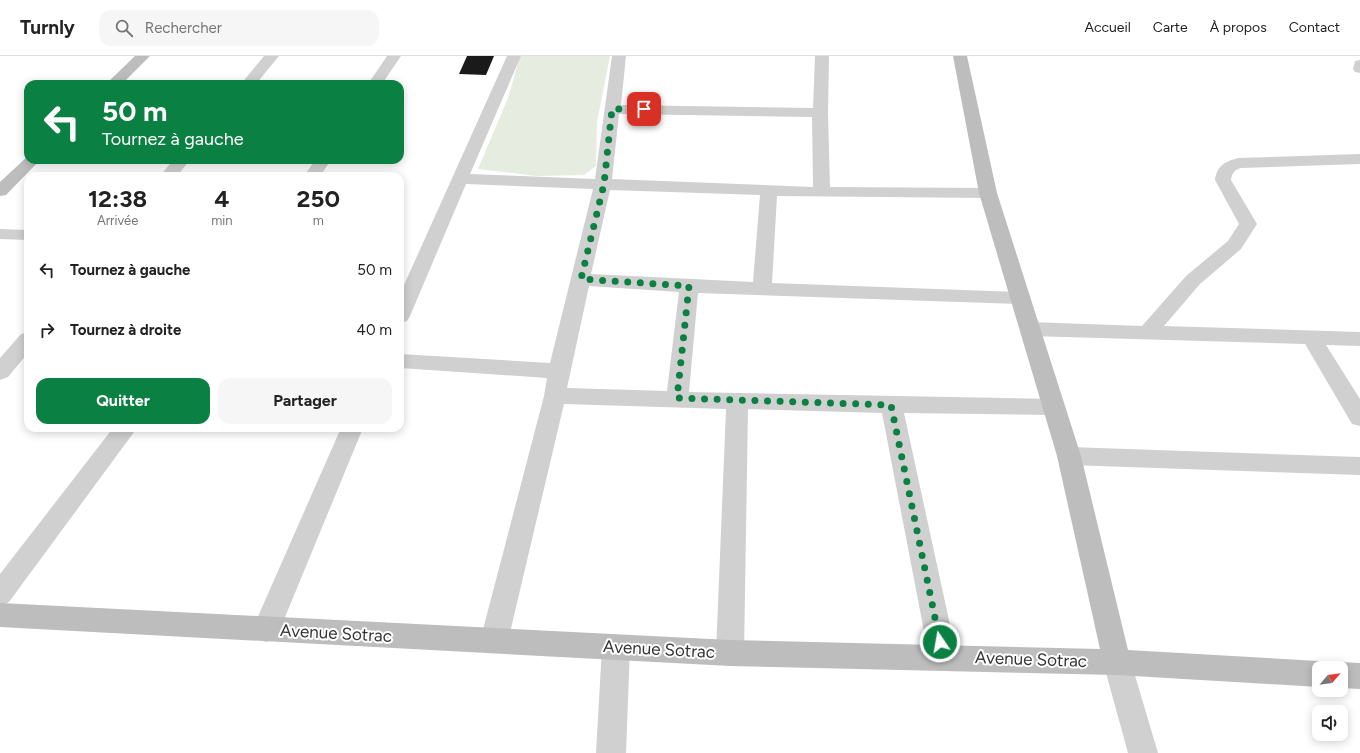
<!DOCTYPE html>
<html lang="fr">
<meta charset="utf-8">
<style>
:root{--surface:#fff;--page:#f6f6f6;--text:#222;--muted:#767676;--line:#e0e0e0;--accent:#0b8043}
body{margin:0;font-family:Figtree,sans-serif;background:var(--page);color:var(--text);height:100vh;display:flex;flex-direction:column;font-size:15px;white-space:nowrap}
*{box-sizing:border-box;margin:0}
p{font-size:13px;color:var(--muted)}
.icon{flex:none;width:22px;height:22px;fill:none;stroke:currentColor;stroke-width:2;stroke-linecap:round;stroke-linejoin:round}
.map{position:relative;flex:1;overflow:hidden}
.details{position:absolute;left:24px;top:116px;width:380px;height:260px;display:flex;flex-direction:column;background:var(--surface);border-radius:12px;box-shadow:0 2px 10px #0003}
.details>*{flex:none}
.banner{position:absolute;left:24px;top:24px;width:380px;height:84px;border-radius:12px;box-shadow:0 2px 10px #0003;background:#0b8043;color:#fff;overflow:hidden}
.needle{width:26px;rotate:62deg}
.buttons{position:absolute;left:1312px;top:605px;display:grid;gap:8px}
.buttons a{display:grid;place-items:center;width:36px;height:36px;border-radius:8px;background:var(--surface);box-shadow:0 2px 10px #0003;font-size:20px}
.pin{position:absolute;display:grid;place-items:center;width:34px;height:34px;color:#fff;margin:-17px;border-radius:8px;box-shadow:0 2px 6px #0006}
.me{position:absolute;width:44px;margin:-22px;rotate:348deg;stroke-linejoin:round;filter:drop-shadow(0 0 3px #0008)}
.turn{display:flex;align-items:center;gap:14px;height:84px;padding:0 12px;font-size:18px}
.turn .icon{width:52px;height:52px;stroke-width:2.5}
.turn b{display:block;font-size:28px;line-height:34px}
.eta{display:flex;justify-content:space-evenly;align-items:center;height:68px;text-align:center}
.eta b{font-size:24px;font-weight:700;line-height:28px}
.button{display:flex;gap:8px;margin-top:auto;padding:8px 12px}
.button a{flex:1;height:46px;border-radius:12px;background:var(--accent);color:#fff;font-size:16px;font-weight:700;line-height:46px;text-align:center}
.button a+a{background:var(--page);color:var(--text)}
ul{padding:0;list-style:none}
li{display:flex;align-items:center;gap:12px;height:60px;padding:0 12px}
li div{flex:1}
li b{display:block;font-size:15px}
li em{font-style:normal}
header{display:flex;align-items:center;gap:24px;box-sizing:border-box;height:56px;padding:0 20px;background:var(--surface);border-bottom:1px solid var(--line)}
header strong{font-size:19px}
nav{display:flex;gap:22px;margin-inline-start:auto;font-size:14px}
.search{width:280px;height:36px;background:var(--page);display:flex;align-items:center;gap:10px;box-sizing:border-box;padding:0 14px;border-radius:12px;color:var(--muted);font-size:15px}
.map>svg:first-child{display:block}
</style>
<header>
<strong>Turnly</strong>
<div class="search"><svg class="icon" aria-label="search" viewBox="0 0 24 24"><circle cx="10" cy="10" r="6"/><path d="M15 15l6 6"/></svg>Rechercher</div>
<nav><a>Accueil</a><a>Carte</a><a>À propos</a><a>Contact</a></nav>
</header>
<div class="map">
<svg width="1360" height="697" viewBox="0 0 1360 697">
<rect width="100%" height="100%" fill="#fff"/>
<path fill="#e6ecdf" d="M520,0H610L597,66L596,110L584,119L536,120L478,113L508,42Z"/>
<path fill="#1a1a1a" d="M467,0H494L486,19L459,18Z"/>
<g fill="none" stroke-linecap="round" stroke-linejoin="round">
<path fill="#d0d0d0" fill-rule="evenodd" d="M264,0H279L256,28H241Z
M387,0H401L382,28H368Z
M507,0H521L470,118L595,123L612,0H626L621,49L813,52L815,0H829L828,57L830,131L988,132L994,133L997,137L994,141L988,142L777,140L772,227L1019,236L1026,237L1029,242L1026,247L1019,248L698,237L689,336L1053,343L1061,345L1064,351L1061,357L1053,359L904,357L957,601L953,610L943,614L933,610L929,601L882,357L748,353L744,597L740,606L730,610L720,606L716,597L726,353L564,348L508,585L504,594L494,597L484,594L480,585L544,340L547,322L400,312V298L550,307L593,133L466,128L410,260L407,265L400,267V238ZM619,58L812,61L813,131L612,123ZM610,134L760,139L753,226L591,218ZM589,230L679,236L667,335L567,332Z
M1360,4V17L1355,16L1353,13L1355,5Z
M1360,98V108L1241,112C1234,114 1232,117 1231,124L1257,168L1241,193L1200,228L1164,270L1360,276V290L1326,289L1360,343V370L1352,368L1305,288L1030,280L1023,278L1020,273L1023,268L1030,266L1142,270L1186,220L1228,185L1239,168L1215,124C1217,109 1226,105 1239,102Z
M173,104H190L177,120H160Z
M315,104H331L320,120H304Z
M0,173L28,174V184L0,183Z
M28,276V297L8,321L0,324V302L21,278Z
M113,372H137L9,546L0,550V518Z
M341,372H363L276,583L266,586L256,583L252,574Z
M1069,391L1360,401V419L1069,409L1061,406L1057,400L1061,394Z
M616,578L626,582L630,591L626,697H596L602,591L606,582Z
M1117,593L1127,597L1131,606L1158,697H1128L1103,606L1107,597Z"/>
<path fill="#bdbdbd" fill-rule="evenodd" d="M135,0H150L122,28H106Z
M953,0H967L997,137L1081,400L1128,594L1319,605L1329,609L1330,612L1341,606L1360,607V633L1341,632V612H1319V631L1117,619L730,610L0,571V547L730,584L1100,593L1057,400L979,137Z
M28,100V104H40L6,139L0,140V126Z"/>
</g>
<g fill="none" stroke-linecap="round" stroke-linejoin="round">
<path stroke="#0b8043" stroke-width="7" stroke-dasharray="0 12.6" d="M644,53H612L604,128L581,223L689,230L677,342L891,349L940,586"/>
</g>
<g text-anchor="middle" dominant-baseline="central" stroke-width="4" stroke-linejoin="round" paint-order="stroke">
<g font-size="17" fill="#333" stroke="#fff">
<text transform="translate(336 577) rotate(3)">Avenue Sotrac</text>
<text transform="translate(659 593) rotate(3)">Avenue Sotrac</text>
<text transform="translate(1031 603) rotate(2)">Avenue Sotrac</text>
</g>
</g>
</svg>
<div class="buttons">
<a><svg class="needle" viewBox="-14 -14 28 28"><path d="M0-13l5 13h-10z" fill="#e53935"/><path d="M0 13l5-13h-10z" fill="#767676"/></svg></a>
<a><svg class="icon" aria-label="sound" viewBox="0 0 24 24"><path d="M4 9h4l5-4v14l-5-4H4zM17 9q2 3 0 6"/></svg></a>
</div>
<div class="pin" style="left:644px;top:53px;background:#d93025"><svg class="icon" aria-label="arrive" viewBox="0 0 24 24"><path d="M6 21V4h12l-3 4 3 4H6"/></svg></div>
<svg class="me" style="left:940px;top:586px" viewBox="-20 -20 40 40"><circle r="17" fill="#0b8043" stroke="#fff" stroke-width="3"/><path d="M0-11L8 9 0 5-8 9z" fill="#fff"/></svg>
<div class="banner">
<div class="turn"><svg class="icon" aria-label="left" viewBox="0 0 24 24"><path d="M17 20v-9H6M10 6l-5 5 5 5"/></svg><div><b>50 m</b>Tournez à gauche</div></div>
</div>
<section class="details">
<div class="eta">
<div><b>12:38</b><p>Arrivée</p></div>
<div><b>4</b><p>min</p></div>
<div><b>250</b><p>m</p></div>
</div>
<ul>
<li><svg class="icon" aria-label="left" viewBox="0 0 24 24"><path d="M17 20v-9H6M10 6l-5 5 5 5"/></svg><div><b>Tournez à gauche</b></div><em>50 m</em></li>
<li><svg class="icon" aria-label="right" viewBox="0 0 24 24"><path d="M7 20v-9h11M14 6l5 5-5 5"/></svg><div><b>Tournez à droite</b></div><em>40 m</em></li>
</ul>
<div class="button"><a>Quitter</a><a>Partager</a></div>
</section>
</div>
